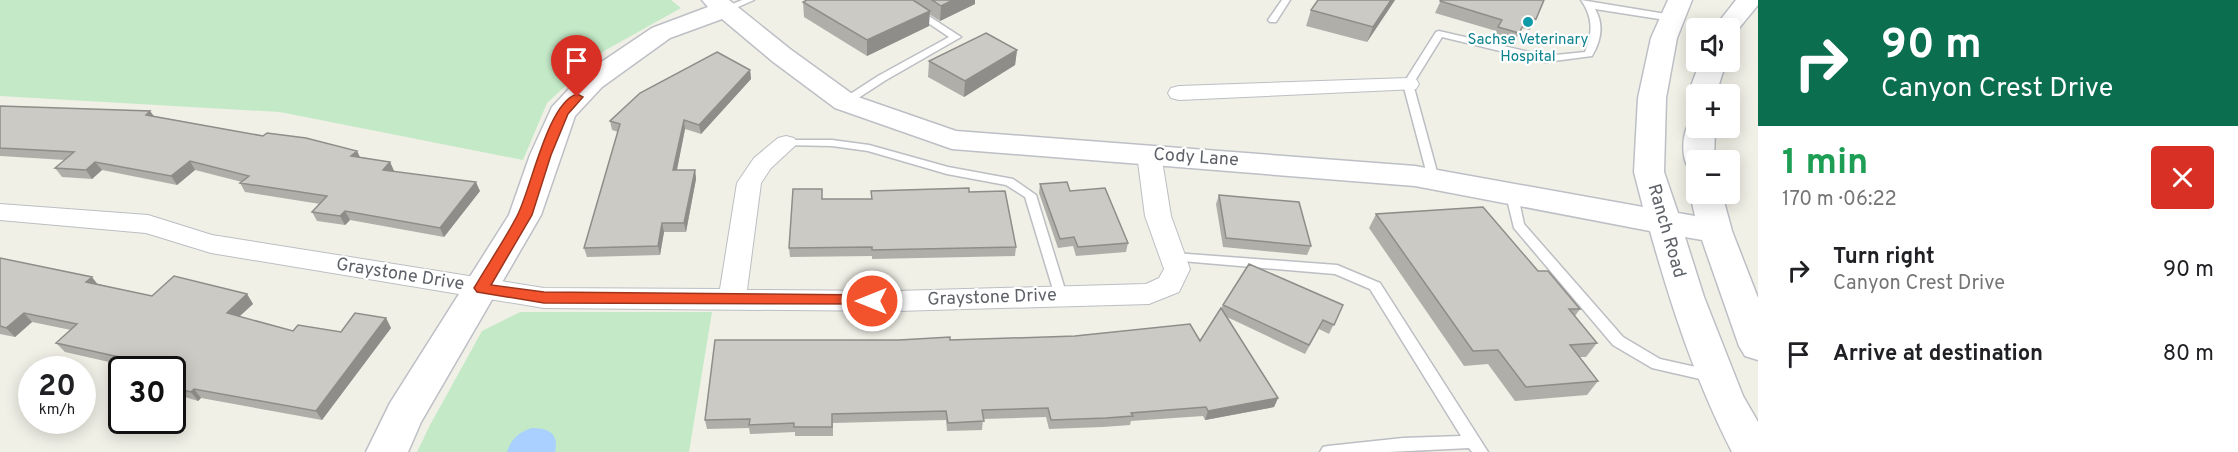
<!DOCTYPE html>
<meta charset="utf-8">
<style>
:root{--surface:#fff;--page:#f2f2f2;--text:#202124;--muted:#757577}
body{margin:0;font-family:Overpass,sans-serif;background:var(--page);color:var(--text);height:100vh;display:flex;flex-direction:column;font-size:22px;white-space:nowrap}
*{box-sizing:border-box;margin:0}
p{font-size:20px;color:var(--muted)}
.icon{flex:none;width:33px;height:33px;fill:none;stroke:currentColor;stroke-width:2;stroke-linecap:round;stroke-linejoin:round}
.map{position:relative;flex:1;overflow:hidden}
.sheet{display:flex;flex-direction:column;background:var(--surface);width:480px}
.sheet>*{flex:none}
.hud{background:#0b6e4f;color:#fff;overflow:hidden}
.controls{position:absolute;left:1686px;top:18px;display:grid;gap:12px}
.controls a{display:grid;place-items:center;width:54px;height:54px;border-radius:6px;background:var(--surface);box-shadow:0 3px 15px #0003;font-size:30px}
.speed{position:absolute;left:18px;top:356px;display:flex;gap:12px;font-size:30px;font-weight:700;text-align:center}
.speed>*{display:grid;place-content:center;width:78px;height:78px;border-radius:50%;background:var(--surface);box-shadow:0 3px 15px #0003;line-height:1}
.speed small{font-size:15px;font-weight:400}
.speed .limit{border:3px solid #111;border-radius:9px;background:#fff;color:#111}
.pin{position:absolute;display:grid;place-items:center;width:51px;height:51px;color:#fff;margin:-62px -26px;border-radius:50% 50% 50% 0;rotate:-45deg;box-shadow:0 0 6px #0007}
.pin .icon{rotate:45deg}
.me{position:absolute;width:66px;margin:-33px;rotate:270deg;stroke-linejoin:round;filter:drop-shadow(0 0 4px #0008)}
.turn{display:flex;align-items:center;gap:21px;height:126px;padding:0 24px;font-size:27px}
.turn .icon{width:78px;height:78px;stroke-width:2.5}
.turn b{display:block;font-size:42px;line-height:51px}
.round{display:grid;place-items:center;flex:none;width:63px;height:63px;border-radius:6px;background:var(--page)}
.summary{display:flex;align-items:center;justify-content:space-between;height:102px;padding:0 24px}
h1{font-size:36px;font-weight:700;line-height:45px;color:#1e9e55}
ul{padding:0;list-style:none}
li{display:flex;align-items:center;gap:18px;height:84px;padding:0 24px}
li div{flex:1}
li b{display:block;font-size:22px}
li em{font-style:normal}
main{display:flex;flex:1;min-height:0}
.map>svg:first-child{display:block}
</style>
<main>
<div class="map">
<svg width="1758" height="452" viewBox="0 0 1758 452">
<rect width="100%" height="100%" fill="#f1f0e7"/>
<path fill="#c3e9c7" d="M0,0H671L681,8L604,51L547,103L523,160L280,112L0,96Z
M520,312H712L689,452H417L430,425L482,331Z"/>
<path fill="#a9d0ff" d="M532,428C549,428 559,434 555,452H507C511,439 519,432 532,428Z"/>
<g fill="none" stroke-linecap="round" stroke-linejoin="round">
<g stroke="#bbbec3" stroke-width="3">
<path id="lane" d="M742,0H754L729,11L726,12L721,9Z
M894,0H904L961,37L886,80L849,104H841L840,102L841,100L878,76L949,37Z
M1282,0H1290L1276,22H1270L1268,20Z
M1581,0L1672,15L1677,18L1672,21L1595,9C1604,24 1601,41 1592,56L1546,62L1442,37L1413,84L1439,179L1437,182H1429L1403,84L1436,32L1439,31L1546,56L1585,52C1593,33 1593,17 1581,0Z
M786,140H832L869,145L948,167L1013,179L1036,195L1067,296L1066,299H1056L1055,296L1025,197L1006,185L947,174L868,151L832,146L782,145L781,143Z
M1511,187L1517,191L1524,224L1623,337L1660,359L1718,372L1720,376L1718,380L1713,382L1652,368L1613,345L1514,228L1505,191Z
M1174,253L1337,265L1380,283L1488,452H1472L1469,448L1388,452H1320L1323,447L1328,446L1403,438L1461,436L1370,289L1335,274L1170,260L1168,257Z"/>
</g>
<g stroke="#bbbec3" stroke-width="2">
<path id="street" d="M1408,78L1416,79L1419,84L1416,89L1179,100L1171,98L1168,93L1171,88L1179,86Z
M786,136L794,138L798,143L771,168L761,183L747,290L896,291L1146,284L1159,278L1164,269L1145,216L1137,154L1141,149L1149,147L1157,149L1161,154L1171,216L1190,269L1179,292L1149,304L896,311L544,308L211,253L146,233L0,220V204L148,215L212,235L544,288L720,289L737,183L754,158L778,138Z"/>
</g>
<g stroke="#bcbfc5" stroke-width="3">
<path id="secondary" d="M702,0H729L790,49L855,96L956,131L1415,166L1643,207L1634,172L1638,98L1651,38L1668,0H1692L1677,38L1666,98L1664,172L1678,213L1695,216L1690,194L1695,187L1696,186V194H1722L1732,231L1758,298V360L1745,356L1739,346L1702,240L1685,237L1704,297L1743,396L1758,422V452H1732C1695,379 1672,309 1650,231L1415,186L952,149L835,108L772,61L722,19L670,38L602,87L575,116L541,215L421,422L408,452H366L390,403L509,215L530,155L552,107L582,75L652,28L708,7Z
M1736,0H1758V5L1735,33L1730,35V28H1714Z
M1700,62H1726L1716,94H1696V101L1692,100L1688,94Z
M1696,120V128H1715L1714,160H1696V169L1688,167C1681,156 1682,133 1690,122Z"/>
</g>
<use href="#lane" fill="#fff" fill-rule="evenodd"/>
<use href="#street" fill="#fff" fill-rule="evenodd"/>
<use href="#secondary" fill="#fff" fill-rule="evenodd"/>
</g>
<path fill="#afaea9" d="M807,0H975V4L940,21L929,14V26L867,56L804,17L803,2Z
M1395,0L1367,42L1306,26L1311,10Z
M1441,0L1536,19L1530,30L1522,28L1513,44L1492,38L1496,31L1435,13Z
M1017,50L1015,65L964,97L928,77L929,61Z
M750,70L751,79L701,134L685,129L677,170H695L696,179L686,232H664L660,255L587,257L584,248L618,132L612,130L610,121Z
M0,106L150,111L154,116L263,136L357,151L360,157L390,162L394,171L480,191L444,237L350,220L345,225L317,221L312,212L320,204L245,192L240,183L242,182L195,170L177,185L102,170L92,179L62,177L55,168L65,160L0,156Z
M1040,184L1070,191L1128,243L1126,252L1076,256L1073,246L1058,248L1039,193Z
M969,192L1016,247L1015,256L872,259V256L790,257L789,248L823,199H872Z
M1219,195L1311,246L1307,255L1223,247L1216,204Z
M1376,214L1538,271L1580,309L1575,316L1597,343L1586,357H1580L1598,381L1587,395L1515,401L1488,364L1464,366L1369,228Z
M0,258L98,284L152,296L247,294L253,304L239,317L293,331L341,332L386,318L391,328L322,420L201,398L198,401L172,393V369L131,367L65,352L56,343L71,330L32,322L15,337L0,334Z
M1223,305H1343L1329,334L1319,329L1305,354L1227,317L1278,398L1274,407L1205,420L1203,416L1131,421L1130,425L1103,427L1049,429L1046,417L983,419L982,430L947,431L946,420L833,423V436H795V432L750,434L749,428L707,429L705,420L950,340L1200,341L1221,309Z"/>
<path fill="#8f8d89" d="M953,0H975V4L940,21L941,6Z
M1391,0H1395L1367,42L1373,27Z
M930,11L929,26L867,56V40Z
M1017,50L1015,65L964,97L965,81Z
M750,70L751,79L701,134L699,125Z
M150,111L156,120L146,115Z
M684,120L685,129L675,179L673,170Z
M357,151L361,160L351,156Z
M190,161L195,170L177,185L171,176Z
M95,162L102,170L92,179L86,170Z
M390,162L394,171L387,179L383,170Z
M695,170L696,179L686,232L684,223Z
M476,182L480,191L444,237L440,228Z
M345,211L350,220L345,225L340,216Z
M662,223L664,232L660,255L658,246Z
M92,277L99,286L86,282Z
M247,294L253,304L233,322L227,313Z
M24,313L32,322L15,337L6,328Z
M386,318L391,328L322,420L316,411Z
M194,389L201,398L198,401L191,392Z
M1278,398L1274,407L1205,420L1208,411Z"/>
<path fill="#cccac4" stroke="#8f8d89" stroke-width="1.5" d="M807,0H913L930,11L867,40L803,2Z
M932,0H953L941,6Z
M1318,0H1391L1373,27L1311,10Z
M1441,0H1544L1536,19L1528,17L1519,33L1498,27L1502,20L1440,1Z
M986,33L1017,50L965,81L929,61Z
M717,52L750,70L699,125L684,120L673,170H695L684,223H662L658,246L584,248L620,124L610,121L640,93Z
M0,106L150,111L146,115L263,136L267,133L306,138L357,151L351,156L390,162L383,170L476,182L440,228L345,211L340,216L312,212L327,196L240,183L249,176L190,161L171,176L95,162L86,170L55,168L74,152L0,148Z
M1067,182L1070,191L1105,188L1128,243L1078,247L1074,237L1060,239L1040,184Z
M969,188V192L1005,191L1016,247L872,250V247L789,248L793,189H822V199H872L871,191Z
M1219,195L1299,202L1311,246L1226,238Z
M1483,207L1538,271H1548L1580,309H1569L1597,343L1570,345L1598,381L1526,387L1498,350L1473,351L1376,214Z
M0,258L92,277L86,282L152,296L174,276L247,294L227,313L293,331L298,325L341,332L355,313L386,318L316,411L194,389L191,392L172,387V369H129L137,361L56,343L77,324L24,313L6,328L0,326Z
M1249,264L1343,305L1334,325L1323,320L1309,345L1223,305Z
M1221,308L1278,398L1208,411L1206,407L1131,413L1133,416L1106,418L1051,420L1048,408L982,410L984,421L948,423L946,411L832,414V427H794V423L749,425L750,419L705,420L715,340H899L950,337V340L1075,336L1190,324L1200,341Z"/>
<path fill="#f2522c" stroke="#9d351d" stroke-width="1.5" d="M577,94L583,97L568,114L551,155L532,215L491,285L544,292L872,295L877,297L880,301L877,304L544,303L477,292L474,288C488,264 504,241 517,216C531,190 547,103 577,94Z"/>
<circle fill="#0f9aa8" stroke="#fff" stroke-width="2" cx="1528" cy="22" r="6"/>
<g text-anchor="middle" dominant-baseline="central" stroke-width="4.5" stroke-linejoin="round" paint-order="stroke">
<g font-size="15" fill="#0d838f" stroke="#fff">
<text x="1528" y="40">Sachse Veterinary<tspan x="1528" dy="17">Hospital</tspan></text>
</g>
<g font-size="18" fill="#5e6268" stroke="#fff">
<text transform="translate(1196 158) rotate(4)">Cody Lane</text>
<text transform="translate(1666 231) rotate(74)">Ranch Road</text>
<text transform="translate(400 275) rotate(9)">Graystone Drive</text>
<text transform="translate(992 298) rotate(-2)">Graystone Drive</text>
</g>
</g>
</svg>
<div class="controls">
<a><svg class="icon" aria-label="sound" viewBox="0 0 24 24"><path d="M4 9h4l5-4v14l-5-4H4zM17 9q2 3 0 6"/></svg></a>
<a>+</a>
<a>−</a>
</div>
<div class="speed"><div>20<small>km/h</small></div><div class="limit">30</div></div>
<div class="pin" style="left:577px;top:97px;background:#d93025"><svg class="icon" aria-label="arrive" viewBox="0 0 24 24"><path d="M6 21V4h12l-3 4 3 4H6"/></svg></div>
<svg class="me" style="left:872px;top:301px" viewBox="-20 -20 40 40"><circle r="17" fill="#f2522c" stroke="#fff" stroke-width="3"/><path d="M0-11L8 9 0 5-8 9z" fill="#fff"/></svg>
</div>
<section class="sheet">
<div class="hud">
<div class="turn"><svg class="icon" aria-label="right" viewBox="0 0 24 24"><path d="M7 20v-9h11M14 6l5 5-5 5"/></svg><div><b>90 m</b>Canyon Crest Drive</div></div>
</div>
<div class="summary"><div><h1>1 min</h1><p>170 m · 06:22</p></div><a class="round" style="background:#d93025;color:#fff"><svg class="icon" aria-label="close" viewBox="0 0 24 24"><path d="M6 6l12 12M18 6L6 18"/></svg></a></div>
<ul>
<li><svg class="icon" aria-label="right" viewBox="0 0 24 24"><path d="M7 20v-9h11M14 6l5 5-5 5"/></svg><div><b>Turn right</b><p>Canyon Crest Drive</p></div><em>90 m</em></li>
<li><svg class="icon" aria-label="arrive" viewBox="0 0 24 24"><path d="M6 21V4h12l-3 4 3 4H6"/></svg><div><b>Arrive at destination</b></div><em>80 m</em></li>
</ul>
</section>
</main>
